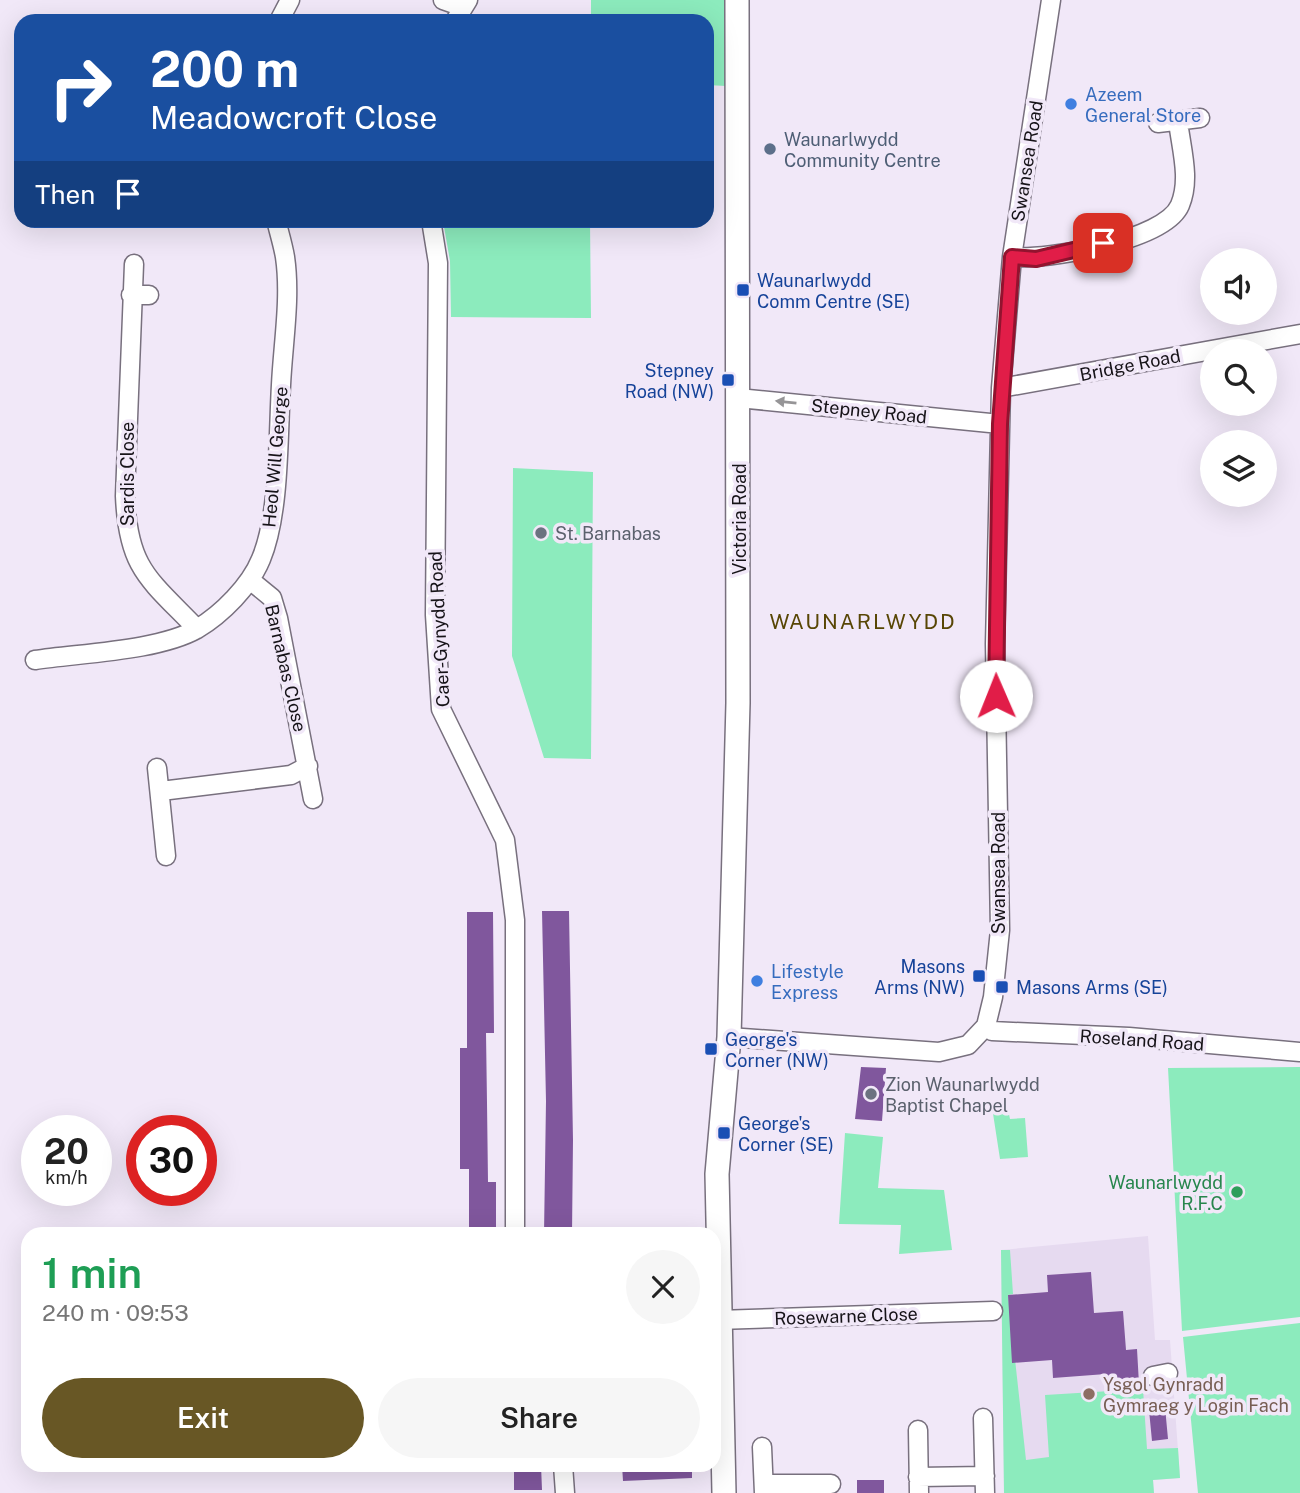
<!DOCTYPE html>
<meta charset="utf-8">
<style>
:root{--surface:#fff;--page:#f6f6f6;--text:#222;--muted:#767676;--accent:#685725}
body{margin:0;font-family:"Public Sans",sans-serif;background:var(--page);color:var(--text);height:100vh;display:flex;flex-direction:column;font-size:26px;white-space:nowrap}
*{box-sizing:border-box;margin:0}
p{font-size:23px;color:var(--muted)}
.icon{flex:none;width:38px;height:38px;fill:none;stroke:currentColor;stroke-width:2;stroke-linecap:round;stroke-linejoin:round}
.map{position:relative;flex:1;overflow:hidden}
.side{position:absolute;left:21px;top:1227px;width:700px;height:245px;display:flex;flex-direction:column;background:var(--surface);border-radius:21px;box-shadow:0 7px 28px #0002}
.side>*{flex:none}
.top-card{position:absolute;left:14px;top:14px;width:700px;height:214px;border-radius:21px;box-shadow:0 7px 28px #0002;background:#1a4fa0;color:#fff;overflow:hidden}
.buttons{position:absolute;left:1200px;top:248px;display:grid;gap:14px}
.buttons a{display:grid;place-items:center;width:77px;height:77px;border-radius:50%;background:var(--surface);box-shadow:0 7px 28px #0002;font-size:35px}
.speed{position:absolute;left:21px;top:1115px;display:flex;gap:14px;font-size:35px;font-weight:700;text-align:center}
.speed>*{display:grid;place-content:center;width:91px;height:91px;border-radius:50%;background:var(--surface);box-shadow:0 7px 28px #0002;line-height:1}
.speed small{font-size:18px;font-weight:400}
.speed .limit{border:10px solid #d22;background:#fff;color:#111}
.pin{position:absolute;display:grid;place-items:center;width:60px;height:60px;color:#fff;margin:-30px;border-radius:14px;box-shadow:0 4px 10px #0006}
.me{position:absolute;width:77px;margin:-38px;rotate:359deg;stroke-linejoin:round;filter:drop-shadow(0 0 5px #0008)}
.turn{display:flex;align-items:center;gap:24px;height:147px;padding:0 21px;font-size:32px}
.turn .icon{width:91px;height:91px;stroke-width:2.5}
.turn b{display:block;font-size:49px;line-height:60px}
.then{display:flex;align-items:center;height:66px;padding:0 21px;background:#0003;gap:14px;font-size:26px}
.round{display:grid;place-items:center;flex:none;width:74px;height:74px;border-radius:37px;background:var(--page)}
.head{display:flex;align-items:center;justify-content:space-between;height:119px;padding:0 21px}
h1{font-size:42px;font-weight:600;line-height:52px;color:#1e9e55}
.cta{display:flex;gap:14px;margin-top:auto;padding:14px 21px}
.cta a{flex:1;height:80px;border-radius:42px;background:var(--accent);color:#fff;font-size:28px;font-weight:600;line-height:80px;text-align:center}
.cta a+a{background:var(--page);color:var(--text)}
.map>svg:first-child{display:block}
</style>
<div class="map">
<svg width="1300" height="1493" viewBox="0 0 1300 1493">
<rect width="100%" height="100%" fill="#f1e8f8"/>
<path fill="#e6daf0" d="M1148,1236L1155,1340H1170L1180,1478L1153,1480L1154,1493H1004L1001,1250Z"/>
<path fill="#8cebbd" d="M591,0H725L726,86L707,85V21H591Z
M443,221H590L591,318L451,317L450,261Z
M513,468L593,472L591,759L544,758L512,656Z
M1300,1067V1317L1182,1331L1168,1068Z
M1007,1105L1010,1119L1025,1118L1028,1157L1000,1159L992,1107Z
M845,1133L883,1137L878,1188L944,1190L952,1250L899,1254L901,1225L839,1224Z
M1001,1250H1010L1013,1294L1008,1295L1026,1460L1049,1457L1045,1395L1143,1389L1147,1449L1178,1448L1180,1478L1153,1480L1154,1493H1004Z
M1300,1323V1493H1198L1183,1337Z"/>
<path fill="#80579d" d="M542,911H569L573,1140L572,1234H544L546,1101Z
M467,912H493L494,1033H486L487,1103L488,1182H496V1234H469V1169H460V1048H467Z
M861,1067L886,1068L882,1121L855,1119Z
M1091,1272L1094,1313L1123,1311L1126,1350L1137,1349L1139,1384L1107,1386L1106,1374L1053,1378L1052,1360L1012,1363L1008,1295L1048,1292L1047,1275Z
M1165,1407L1168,1439L1152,1441L1149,1410Z
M514,1465H541L542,1490H514Z
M622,1465H692V1478L623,1481Z
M857,1480H884V1493H857Z"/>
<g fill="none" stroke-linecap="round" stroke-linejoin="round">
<g stroke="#78707e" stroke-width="21">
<path id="minor" d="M443,0L463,7
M279,21L290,0
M455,21L468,0
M1158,123L1200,118
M431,220L438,263L435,615L441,709L505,840L515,920V1234
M1012,257C1047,260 1165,241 1180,205C1191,179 1181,148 1178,121
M134,264L125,496C128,569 149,579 197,629
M131,295H149
M1001,388L1300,334
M738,398L1000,424
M250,580L272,598L278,618L313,799
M35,660C81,653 158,651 197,629C222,614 250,586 261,559C280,514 278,435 281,385C283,343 291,298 285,257C283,245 279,232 276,220
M157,768L166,856
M161,791L291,775L308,766
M986,1026L992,1031L1129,1037L1300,1052
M729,1037L939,1052L968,1045L986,1026L993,997L1000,930L995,644L1001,388L1012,257L1051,0
M718,1320L993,1311
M1153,1376L1168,1373
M983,1418L985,1493
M918,1430L919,1493
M762,1447L764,1493
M563,1465L565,1493
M918,1477L985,1476
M764,1484H831"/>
</g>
<g stroke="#78707e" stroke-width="26">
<path id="major" d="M724,1493L717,1174L729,1037L738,703L737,0"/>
</g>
<use href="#minor" stroke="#fff" stroke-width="18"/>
<use href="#major" stroke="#fff" stroke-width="23"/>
</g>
<defs><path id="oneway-solid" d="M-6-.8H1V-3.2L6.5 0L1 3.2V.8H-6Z" transform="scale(1.75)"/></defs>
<use fill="#969597" href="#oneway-solid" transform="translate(786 402) rotate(-174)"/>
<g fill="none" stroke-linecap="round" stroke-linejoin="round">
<g stroke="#92132f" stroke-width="18">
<path id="route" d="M996,696L1000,424L1012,257L1036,259L1103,243"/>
</g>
<use href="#route" stroke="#e11d48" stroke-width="12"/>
</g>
<g fill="#3f7fe0" stroke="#f1e8f8" stroke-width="2.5">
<circle cx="1071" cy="104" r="7"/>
<circle cx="757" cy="981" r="7"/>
</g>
<circle fill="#5c6f8a" stroke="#f1e8f8" stroke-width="2.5" cx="770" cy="149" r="7"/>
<g fill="#1a4fb4" stroke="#f1e8f8" stroke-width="2.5">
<rect x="736" y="283" width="14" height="14" rx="3.5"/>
<rect x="721" y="373" width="14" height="14" rx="3.5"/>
<rect x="972" y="969" width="14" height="14" rx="3.5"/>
<rect x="995" y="980" width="14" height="14" rx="3.5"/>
<rect x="704" y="1042" width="14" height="14" rx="3.5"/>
<rect x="717" y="1126" width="14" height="14" rx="3.5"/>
</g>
<g fill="#6b7280" stroke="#f1e8f8" stroke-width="2.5">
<circle cx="541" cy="533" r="7"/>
<circle cx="871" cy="1094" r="7"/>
</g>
<circle fill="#2e9e5b" stroke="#f1e8f8" stroke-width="2.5" cx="1237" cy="1192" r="7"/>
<circle fill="#8d6e63" stroke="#f1e8f8" stroke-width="2.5" cx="1089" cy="1394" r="7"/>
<g text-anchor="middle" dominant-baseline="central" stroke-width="7" stroke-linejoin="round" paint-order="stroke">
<g font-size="18" fill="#366cbe" stroke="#f1e8f8" text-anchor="start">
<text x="1085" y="94">Azeem<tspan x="1085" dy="21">General Store</tspan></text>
<text x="771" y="971">Lifestyle<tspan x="771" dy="21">Express</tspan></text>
</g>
<g font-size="18" fill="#4e5e75" stroke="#f1e8f8" text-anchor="start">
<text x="784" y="139">Waunarlwydd<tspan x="784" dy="21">Community Centre</tspan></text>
</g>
<g font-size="18" fill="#161318" stroke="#f1e8f8">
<text transform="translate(1027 161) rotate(-81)">Swansea Road</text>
<text transform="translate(1130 365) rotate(-11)">Bridge Road</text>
<text transform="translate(869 411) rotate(6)">Stepney Road</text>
<text transform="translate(275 457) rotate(-85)">Heol Will George</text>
<text transform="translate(127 474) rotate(-90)">Sardis Close</text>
<text transform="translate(739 519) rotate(-90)">Victoria Road</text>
<text transform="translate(439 629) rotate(-93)">Caer-Gynydd Road</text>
<text transform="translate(286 668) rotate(77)">Barnabas Close</text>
<text transform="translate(998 873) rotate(-90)">Swansea Road</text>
<text transform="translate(1142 1040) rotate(4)">Roseland Road</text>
<text transform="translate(846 1316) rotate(-2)">Rosewarne Close</text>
</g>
<g font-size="18" fill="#164399" stroke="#f1e8f8" text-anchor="start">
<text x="757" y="280">Waunarlwydd<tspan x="757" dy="21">Comm Centre (SE)</tspan></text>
<text x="714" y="370" text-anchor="end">Stepney<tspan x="714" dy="21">Road (NW)</tspan></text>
<text x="965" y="966" text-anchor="end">Masons<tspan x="965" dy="21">Arms (NW)</tspan></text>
<text x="1016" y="987">Masons Arms (SE)</text>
<text x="725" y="1039">George's<tspan x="725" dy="21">Corner (NW)</tspan></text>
<text x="738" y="1123">George's<tspan x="738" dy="21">Corner (SE)</tspan></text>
</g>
<g font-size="18" fill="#5b616d" stroke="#f1e8f8" text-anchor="start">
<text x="555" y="533">St. Barnabas</text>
<text x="885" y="1084">Zion Waunarlwydd<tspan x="885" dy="21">Baptist Chapel</tspan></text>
</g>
<g font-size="18" fill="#27864d" stroke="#f1e8f8" text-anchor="end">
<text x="1223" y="1182">Waunarlwydd<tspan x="1223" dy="21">R.F.C</tspan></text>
</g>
<g font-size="18" fill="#785e54" stroke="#f1e8f8" text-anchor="start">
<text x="1103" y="1384">Ysgol Gynradd<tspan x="1103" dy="21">Gymraeg y Login Fach</tspan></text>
</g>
<g font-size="21" letter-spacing="2" fill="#584605" stroke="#f1e8f8">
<text x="863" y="621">WAUNARLWYDD</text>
</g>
</g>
</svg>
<div class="buttons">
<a><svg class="icon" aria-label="sound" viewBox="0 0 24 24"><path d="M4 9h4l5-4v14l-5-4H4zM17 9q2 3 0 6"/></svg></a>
<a><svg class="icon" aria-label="search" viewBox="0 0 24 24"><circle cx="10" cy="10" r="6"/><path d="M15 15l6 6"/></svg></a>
<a><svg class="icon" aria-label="layers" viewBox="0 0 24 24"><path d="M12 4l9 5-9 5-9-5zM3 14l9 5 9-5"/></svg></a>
</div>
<div class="speed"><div>20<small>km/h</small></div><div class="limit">30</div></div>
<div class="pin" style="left:1103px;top:243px;background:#d93025"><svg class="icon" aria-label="arrive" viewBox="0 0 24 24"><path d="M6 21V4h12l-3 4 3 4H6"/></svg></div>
<svg class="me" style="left:996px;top:696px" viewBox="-20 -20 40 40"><circle r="19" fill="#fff"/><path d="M0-13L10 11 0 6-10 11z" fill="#e11d48"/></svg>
<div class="top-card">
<div class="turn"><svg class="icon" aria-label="right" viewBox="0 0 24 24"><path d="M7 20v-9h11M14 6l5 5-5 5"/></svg><div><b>200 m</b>Meadowcroft Close</div></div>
<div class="then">Then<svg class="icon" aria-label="arrive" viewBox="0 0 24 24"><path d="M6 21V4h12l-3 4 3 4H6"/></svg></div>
</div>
<section class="side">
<div class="head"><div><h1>1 min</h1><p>240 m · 09:53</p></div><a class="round"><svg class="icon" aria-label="close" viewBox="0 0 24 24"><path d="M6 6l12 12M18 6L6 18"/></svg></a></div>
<div class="cta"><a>Exit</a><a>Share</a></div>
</section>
</div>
